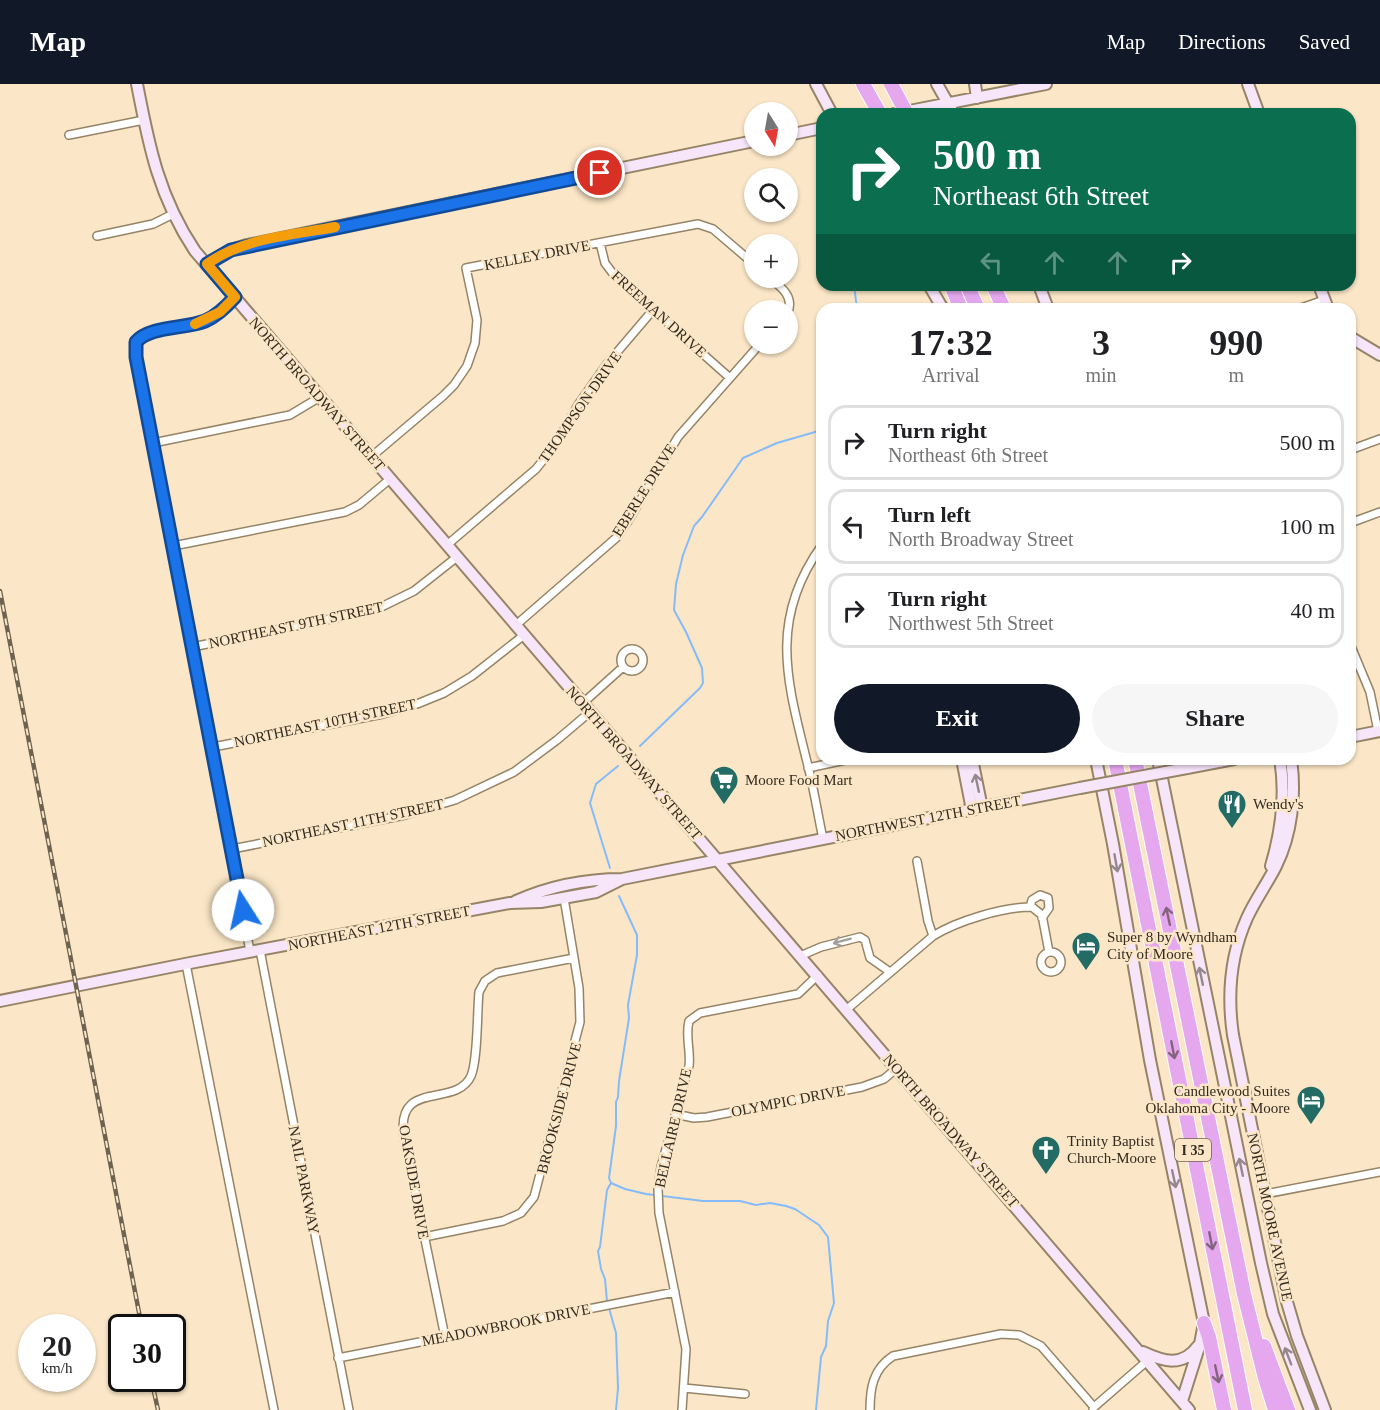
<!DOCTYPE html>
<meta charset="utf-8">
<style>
:root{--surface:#fff;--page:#f6f6f6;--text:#202124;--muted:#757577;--line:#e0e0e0;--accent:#111827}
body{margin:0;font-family:Georgia,serif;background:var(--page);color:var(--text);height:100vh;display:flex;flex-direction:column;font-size:22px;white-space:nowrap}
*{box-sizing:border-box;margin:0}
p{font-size:20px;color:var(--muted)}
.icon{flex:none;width:33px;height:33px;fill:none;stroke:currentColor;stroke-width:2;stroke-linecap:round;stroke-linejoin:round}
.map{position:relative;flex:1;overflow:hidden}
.drawer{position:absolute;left:816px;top:219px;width:540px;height:462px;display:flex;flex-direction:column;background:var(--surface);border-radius:18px;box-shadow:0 2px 4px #0004}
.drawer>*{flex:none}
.banner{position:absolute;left:816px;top:24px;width:540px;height:183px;border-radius:18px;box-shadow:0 2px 4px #0004;background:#0b6e4f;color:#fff;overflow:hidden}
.needle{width:39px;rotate:169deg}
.controls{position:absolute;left:744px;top:18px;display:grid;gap:12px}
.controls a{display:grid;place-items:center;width:54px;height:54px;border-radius:50%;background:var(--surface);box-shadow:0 2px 4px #0004;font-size:30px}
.speed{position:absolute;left:18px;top:1230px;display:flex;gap:12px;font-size:30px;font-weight:700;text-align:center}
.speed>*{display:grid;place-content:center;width:78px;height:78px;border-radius:50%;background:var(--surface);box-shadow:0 2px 4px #0004;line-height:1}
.speed small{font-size:15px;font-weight:400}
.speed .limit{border:3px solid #111;border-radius:9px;background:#fff;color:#111}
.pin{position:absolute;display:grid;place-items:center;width:51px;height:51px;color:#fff;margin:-26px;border:3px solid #fff;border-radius:50%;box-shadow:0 2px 6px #0007}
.me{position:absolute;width:66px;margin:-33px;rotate:350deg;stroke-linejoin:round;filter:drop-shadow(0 0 4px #0008)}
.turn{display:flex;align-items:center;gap:21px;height:126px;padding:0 18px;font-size:27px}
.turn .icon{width:78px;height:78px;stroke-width:2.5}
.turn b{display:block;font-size:42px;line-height:51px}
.lanes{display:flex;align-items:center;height:57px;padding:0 18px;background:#0003;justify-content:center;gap:30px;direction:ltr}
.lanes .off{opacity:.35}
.eta{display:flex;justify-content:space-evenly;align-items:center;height:102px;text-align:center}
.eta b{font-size:36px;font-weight:600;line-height:42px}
.button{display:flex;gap:12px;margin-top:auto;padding:12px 18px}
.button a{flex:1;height:69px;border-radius:36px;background:var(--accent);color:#fff;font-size:24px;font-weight:600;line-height:69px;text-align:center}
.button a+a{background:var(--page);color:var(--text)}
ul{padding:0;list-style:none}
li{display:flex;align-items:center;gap:18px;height:75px;margin:0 12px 9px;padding:0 6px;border:3px solid var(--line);border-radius:18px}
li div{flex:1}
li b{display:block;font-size:22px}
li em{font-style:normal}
header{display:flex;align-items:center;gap:36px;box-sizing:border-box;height:84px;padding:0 30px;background:var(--accent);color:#fff}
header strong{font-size:28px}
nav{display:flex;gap:33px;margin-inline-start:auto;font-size:21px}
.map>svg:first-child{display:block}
</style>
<header>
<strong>Map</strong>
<nav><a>Map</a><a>Directions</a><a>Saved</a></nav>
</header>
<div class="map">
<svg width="1380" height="1326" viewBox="0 0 1380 1326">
<rect width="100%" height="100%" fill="#fbe7c7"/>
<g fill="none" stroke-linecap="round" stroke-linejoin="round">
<path stroke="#85bbf9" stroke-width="2" d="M854,201L857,225
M640,662L700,604L703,599L702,584L686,548L674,526L676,500L683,471L694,442L702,433L743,374L777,359L822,346
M610,784L590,719L596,700L618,682
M611,1099L625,1105L646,1110L703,1117H740L756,1121L770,1119L786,1122L795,1125L819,1141L828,1153L834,1219L828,1237L826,1262L821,1273L816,1326
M616,1326L618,1304L616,1249L607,1217L605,1195L601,1185L598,1167L600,1163L607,1106L611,1099L609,1094L616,1042V1018L618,1013L619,997L629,934L628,921L637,871V851L619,812"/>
<g stroke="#968467" stroke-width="10">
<path id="street" d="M69,51L144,36
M97,152L153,140L173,130
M600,159L605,179L614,191L730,294
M770,194C781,203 794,212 788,228
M235,213C226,223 217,232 204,237C185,245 149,242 136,258L135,267L250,867
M1298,225L1324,216
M153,359L290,331L320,313
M1350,366L1380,355
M371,373L443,312L454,301L467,282L475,259L477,236L466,184L698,140L713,145L754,180
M1350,439L1380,428
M447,461L536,385L556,360L578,321L607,280L653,226
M822,461C767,537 788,600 808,682C814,706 818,731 823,755
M173,462L345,428L359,421L390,395
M516,541L616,454L628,437L678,353L760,260
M1350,560L1370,608L1378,647
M192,563L375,526L414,507L457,473
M621 576a11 11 0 1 1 22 0a11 11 0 1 1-22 0Z
M583,619L623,583
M213,663L383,630L417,620L444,609L472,592L524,551
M808,684L850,675
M232,765L405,731L455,716L514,688L557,656L590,628
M917,777L928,837L933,852
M1030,823L1032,816L1040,811L1048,814L1049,824L1042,834
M260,866L349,1326
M1041 878a10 10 0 1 1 20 0a10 10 0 1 1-20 0Z
M800,872L821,863L860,853L865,856L870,874L890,888
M186,880L274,1326
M846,926L933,852C957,837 1003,823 1032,823L1042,831L1049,868
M675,1030L694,1034L707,1033L862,1003L884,995L897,984
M1265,1110L1380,1088
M424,1153L503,1137L521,1129L534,1113L580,938L579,904L564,814
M445,1253L404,1053C395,994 456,1025 471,992C478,976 477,928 479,908L485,897L497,889L574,874
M338,1274L675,1208
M684,1304L745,1310
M1093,1324L1147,1277
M682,1326L686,1265L659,1129L658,1105L661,1083L689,982C691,967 685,952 689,937L700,929L798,910L818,891
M870,1326C870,1304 873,1285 893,1272L1001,1250L1019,1251L1041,1262L1094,1323"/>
</g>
<g stroke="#968467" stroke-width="14">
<path id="secondary" d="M137,0C149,63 159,113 195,167L1189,1326
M816,0L832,30
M937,0L954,30
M975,0L977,14
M1248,0L1259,30
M894,30L1046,0
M788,51L822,44
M206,180L231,166L247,161L754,57
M929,201L943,225
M1039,201L1048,225
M1319,201L1328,225
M1350,253L1380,271
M1350,653L1380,647
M962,675L972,726
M972,675L982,724
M1096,675L1113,760L1150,976L1204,1239L1200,1260L1182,1317
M1158,675L1261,1179L1273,1230L1310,1326
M1291,675C1296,710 1292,750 1276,782C1267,800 1255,816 1247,834C1230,872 1227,910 1233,951L1287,1218L1297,1252L1325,1326
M1187,684L1234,675
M1271,782C1281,748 1286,710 1280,675
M516,817C550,802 585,795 622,795L1080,704
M0,917L190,879L510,819L541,818L596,808L622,795
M1143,1268C1164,1278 1183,1283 1198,1262"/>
</g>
<g stroke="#fff" stroke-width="16">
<path id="highway" d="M863,0L880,30
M951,201L961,225
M967,201L978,225
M993,201L1004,225
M1115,675L1245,1326
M1135,675L1244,1210L1265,1294L1275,1326
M1204,1239L1209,1253L1224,1326
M1264,1262L1288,1326"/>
</g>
<use href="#street" stroke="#fff" stroke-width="7"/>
<use href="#secondary" stroke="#f7e5fa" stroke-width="10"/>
<use href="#highway" stroke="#e5a8ef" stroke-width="14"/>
<g stroke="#6e6351" stroke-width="4.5">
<path id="rail" d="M0,507L142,1244
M151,1294L158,1326"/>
</g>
<use href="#rail" stroke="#fbe7c7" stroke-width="2" stroke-dasharray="7" stroke-linecap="butt"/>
<g stroke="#968467" stroke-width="14" stroke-linecap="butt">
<path id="secondary-bridge" d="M1080,704L1187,684"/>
</g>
<g stroke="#fff" stroke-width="16" stroke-linecap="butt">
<path id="highway-bridge" d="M891,0L907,30"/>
</g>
<use href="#secondary-bridge" stroke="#f7e5fa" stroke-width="10"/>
<use href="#highway-bridge" stroke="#e5a8ef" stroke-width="14"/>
</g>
<defs><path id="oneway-shaft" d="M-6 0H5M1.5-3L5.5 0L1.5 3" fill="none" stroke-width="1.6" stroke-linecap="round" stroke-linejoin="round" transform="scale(1.5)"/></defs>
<g stroke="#95888c">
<use href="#oneway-shaft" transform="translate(977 699) rotate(-102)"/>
<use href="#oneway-shaft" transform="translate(1116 779) rotate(80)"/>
<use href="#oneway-shaft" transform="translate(1201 892) rotate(-102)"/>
<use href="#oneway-shaft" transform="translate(1241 1083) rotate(-102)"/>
<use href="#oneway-shaft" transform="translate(1174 1095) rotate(78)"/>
<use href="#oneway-shaft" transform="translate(1288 1272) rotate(-111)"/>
</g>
<g stroke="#83637d">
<use href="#oneway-shaft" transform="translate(1168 832) rotate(-102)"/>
<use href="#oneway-shaft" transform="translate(1173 966) rotate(79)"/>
<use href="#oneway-shaft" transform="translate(1211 1157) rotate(79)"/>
<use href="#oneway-shaft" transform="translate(1217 1290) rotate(78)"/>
</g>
<use stroke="#a3a09a" href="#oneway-shaft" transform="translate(842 857) rotate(165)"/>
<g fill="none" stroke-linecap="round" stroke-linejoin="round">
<g stroke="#114b97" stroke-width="15">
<path id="route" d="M243,826L136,273V258C149,242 185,245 205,237C217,232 226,223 235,213L207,180L231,166L600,89"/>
</g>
<use href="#route" stroke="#1a73e8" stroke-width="10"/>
<path stroke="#f59e0b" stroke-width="10" d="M195,240L220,228L235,213L207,180C243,154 293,151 335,143"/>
</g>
<defs>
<g id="supermarket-pin" transform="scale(1.5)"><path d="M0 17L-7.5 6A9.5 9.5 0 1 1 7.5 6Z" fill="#236c65" stroke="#fbe7c7"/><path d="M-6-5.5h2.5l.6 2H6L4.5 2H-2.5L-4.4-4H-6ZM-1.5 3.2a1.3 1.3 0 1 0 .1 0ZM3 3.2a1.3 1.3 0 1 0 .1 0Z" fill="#fff"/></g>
<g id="restaurant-pin" transform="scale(1.5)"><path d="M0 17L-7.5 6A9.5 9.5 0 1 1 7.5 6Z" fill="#236c65" stroke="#fbe7c7"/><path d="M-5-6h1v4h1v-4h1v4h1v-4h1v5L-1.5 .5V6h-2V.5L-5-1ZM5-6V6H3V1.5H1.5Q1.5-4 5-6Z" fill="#fff"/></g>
<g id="hotel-pin" transform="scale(1.5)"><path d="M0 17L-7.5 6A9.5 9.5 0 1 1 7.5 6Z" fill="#236c65" stroke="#fbe7c7"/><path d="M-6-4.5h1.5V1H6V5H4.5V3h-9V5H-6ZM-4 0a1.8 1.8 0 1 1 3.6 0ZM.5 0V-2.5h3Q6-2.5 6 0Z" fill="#fff"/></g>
<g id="church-pin" transform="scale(1.5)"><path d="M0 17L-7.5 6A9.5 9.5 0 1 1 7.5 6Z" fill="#236c65" stroke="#fbe7c7"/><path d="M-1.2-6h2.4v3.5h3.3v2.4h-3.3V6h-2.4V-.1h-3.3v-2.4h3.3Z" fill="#fff"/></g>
</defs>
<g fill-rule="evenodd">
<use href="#supermarket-pin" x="724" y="696"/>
<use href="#restaurant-pin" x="1232" y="720"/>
<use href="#hotel-pin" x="1086" y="862"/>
<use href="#hotel-pin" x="1311" y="1016"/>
<use href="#church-pin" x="1046" y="1066"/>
</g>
<g text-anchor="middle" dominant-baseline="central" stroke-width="5" stroke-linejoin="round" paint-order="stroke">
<rect fill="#fbe7c7" stroke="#6f6351" stroke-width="1.5" x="1175" y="1055" width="36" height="22" rx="4.5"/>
<g font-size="14" font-weight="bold" fill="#332b1f">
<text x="1193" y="1066">I 35</text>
</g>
<g font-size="15" fill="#332b1f" stroke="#fbe7c7">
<text transform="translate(537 171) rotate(-11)">KELLEY DRIVE</text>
<text transform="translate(659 230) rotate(42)">FREEMAN DRIVE</text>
<text transform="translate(317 310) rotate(49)">NORTH BROADWAY STREET</text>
<text transform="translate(580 323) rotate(-55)">THOMPSON DRIVE</text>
<text transform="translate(644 406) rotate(-58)">EBERLE DRIVE</text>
<text transform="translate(296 541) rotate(-12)">NORTHEAST 9TH STREET</text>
<text transform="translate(325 639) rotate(-12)">NORTHEAST 10TH STREET</text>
<text transform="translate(634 679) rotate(49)">NORTH BROADWAY STREET</text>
<text transform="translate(928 734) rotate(-11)">NORTHWEST 12TH STREET</text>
<text transform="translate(353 739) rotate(-12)">NORTHEAST 11TH STREET</text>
<text transform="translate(379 844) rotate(-11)">NORTHEAST 12TH STREET</text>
<text transform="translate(788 1017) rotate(-11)">OLYMPIC DRIVE</text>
<text transform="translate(559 1024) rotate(-75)">BROOKSIDE DRIVE</text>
<text transform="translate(673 1044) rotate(-77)">BELLAIRE DRIVE</text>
<text transform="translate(951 1047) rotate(49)">NORTH BROADWAY STREET</text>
<text transform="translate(304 1096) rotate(79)">NAIL PARKWAY</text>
<text transform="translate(414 1098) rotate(80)">OAKSIDE DRIVE</text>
<text transform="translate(1270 1133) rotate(78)">NORTH MOORE AVENUE</text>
<text transform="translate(506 1241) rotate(-11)">MEADOWBROOK DRIVE</text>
</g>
<g font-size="15" fill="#332b1f" stroke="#fbe7c7" text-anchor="start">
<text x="745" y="696">Moore Food Mart</text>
<text x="1253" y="720">Wendy's</text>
<text x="1107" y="853">Super 8 by Wyndham<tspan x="1107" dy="17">City of Moore</tspan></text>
<text x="1290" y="1007" text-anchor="end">Candlewood Suites<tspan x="1290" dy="17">Oklahoma City - Moore</tspan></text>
<text x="1067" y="1057">Trinity Baptist<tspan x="1067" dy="17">Church-Moore</tspan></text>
</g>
</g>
</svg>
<div class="controls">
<a><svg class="needle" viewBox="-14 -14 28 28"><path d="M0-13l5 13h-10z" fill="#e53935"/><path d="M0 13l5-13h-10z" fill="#757577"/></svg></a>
<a><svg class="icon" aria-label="search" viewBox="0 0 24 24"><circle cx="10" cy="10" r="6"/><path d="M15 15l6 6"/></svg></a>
<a>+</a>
<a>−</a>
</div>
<div class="speed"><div>20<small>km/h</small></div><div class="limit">30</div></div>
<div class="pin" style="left:600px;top:89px;background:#d93025"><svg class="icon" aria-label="arrive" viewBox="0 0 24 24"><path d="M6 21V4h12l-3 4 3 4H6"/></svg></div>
<svg class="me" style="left:243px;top:826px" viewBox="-20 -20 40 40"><circle r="19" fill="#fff"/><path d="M0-13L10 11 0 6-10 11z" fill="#1a73e8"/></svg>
<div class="banner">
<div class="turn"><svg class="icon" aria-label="right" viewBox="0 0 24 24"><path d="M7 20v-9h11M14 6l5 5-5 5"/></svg><div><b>500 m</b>Northeast 6th Street</div></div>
<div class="lanes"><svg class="icon off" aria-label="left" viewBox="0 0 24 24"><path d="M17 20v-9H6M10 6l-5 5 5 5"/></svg><svg class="icon off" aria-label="ahead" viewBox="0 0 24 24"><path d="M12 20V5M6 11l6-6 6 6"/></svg><svg class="icon off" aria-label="ahead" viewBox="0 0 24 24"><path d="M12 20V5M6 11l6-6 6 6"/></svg><svg class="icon" aria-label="right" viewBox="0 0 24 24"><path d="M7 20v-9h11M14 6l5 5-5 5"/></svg></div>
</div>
<section class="drawer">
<div class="eta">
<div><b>17:32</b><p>Arrival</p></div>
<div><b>3</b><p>min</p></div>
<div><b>990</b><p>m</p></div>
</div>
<ul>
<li><svg class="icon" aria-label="right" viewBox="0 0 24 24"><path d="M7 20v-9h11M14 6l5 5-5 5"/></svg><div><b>Turn right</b><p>Northeast 6th Street</p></div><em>500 m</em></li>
<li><svg class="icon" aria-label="left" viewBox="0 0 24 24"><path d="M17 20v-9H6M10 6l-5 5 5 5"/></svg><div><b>Turn left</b><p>North Broadway Street</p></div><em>100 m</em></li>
<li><svg class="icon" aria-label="right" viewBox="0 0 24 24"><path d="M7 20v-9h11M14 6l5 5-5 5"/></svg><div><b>Turn right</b><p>Northwest 5th Street</p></div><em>40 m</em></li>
</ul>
<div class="button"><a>Exit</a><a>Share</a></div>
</section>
</div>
